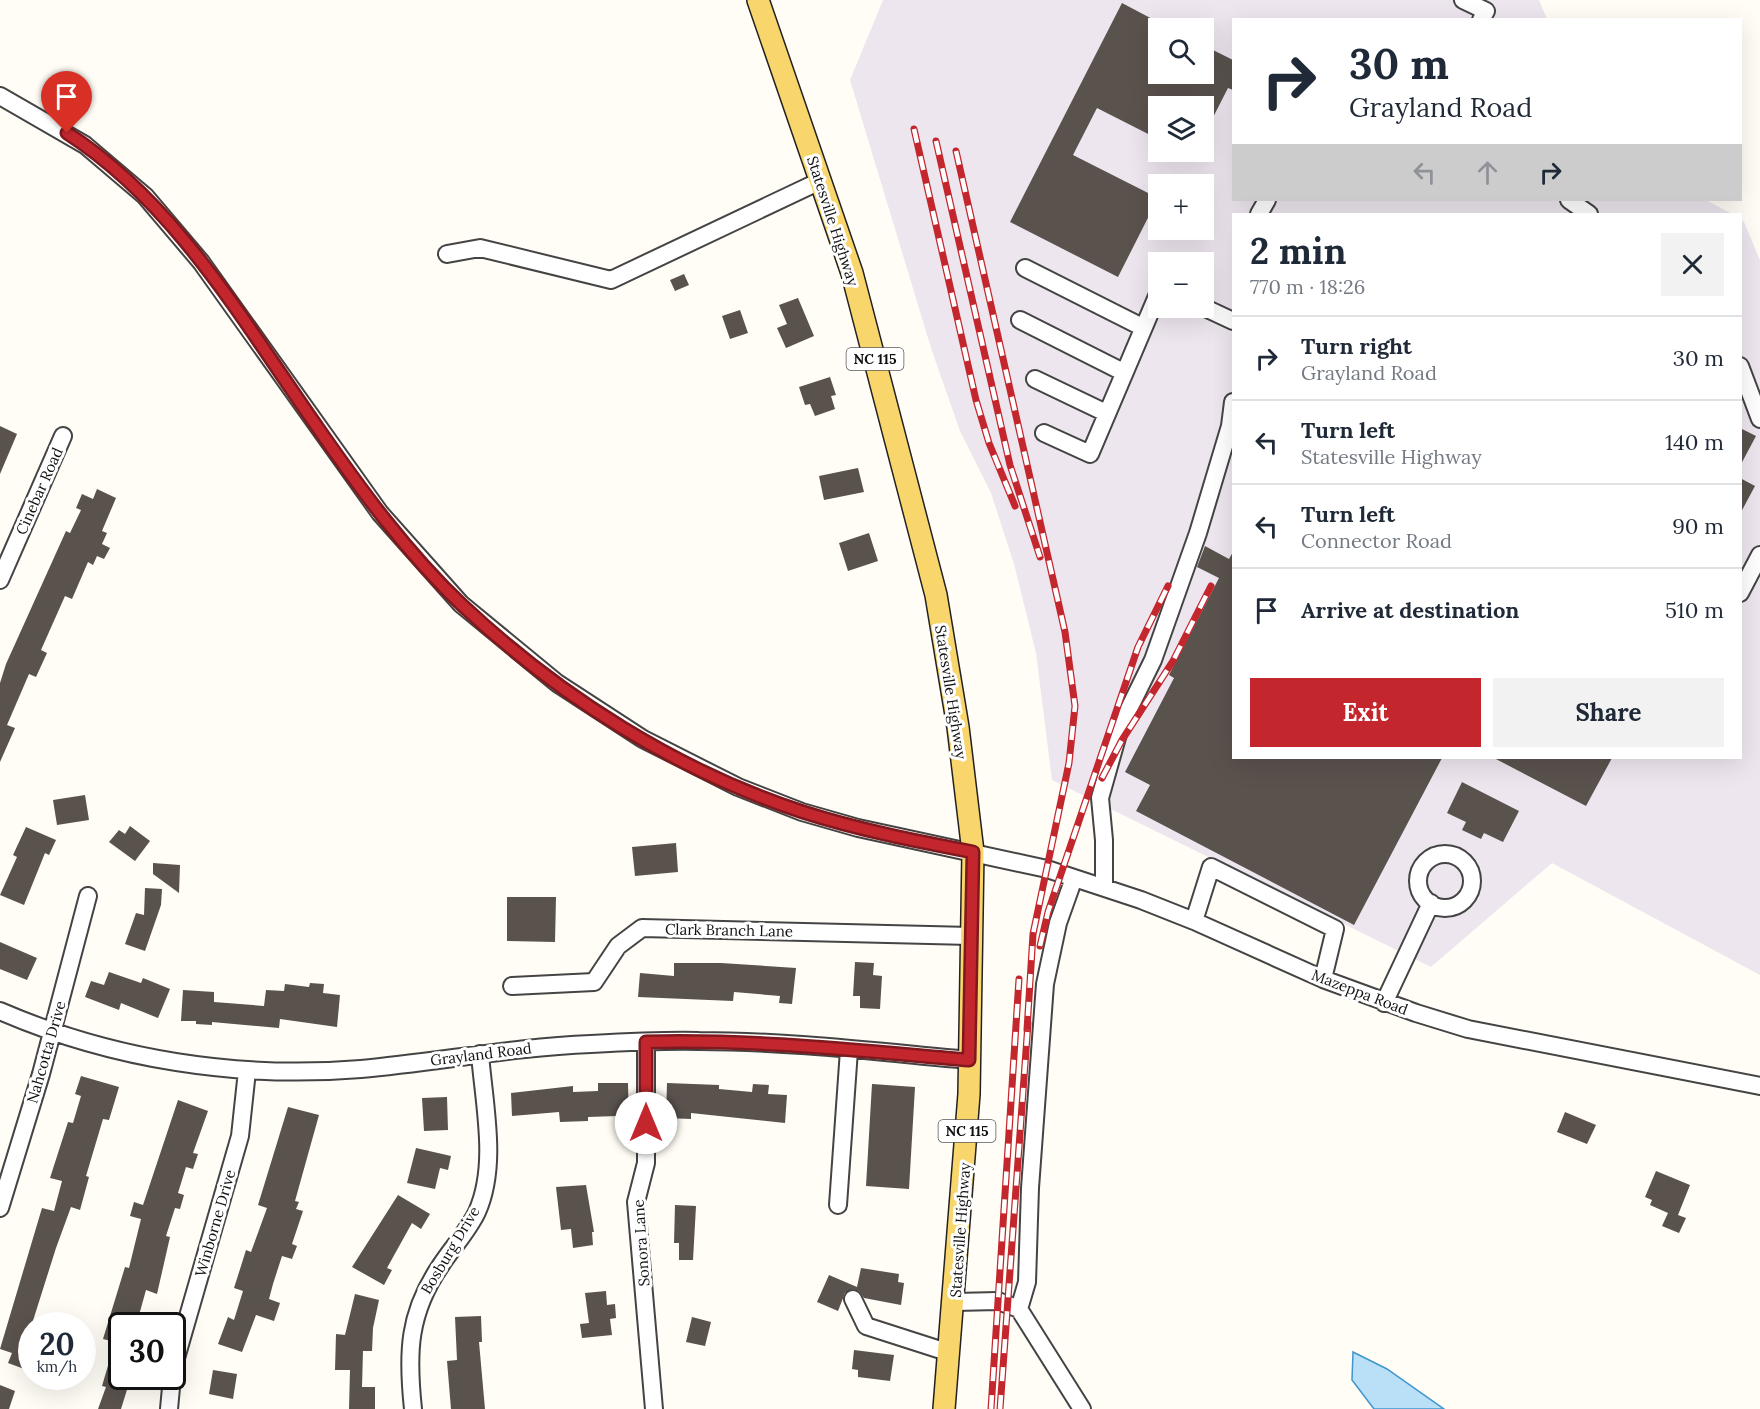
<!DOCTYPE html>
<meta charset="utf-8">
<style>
:root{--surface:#fff;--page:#f2f2f3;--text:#1f2937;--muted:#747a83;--line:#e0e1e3;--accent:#c4262e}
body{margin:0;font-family:Lora,serif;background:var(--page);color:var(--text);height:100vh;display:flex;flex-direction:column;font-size:22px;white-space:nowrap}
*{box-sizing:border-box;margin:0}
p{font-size:20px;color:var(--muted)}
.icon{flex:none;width:33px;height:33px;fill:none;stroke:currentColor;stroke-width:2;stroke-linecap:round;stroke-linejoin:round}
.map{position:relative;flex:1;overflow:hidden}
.drawer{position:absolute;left:1232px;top:213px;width:510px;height:546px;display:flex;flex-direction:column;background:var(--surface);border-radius:0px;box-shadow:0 6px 24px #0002}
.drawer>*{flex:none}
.hud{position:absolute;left:1232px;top:18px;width:510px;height:183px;border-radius:0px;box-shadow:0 6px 24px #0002;background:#fff;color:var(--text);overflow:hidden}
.controls{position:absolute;left:1148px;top:18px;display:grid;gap:12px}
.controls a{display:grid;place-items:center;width:66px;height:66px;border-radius:0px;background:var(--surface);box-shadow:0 6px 24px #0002;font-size:30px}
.speed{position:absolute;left:18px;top:1312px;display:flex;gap:12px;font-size:30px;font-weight:700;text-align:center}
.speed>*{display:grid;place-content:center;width:78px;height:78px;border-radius:50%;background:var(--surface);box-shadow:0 6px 24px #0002;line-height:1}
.speed small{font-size:15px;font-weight:400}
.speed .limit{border:3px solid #111;border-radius:9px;background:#fff;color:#111}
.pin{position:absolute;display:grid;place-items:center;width:51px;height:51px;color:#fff;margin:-62px -26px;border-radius:50% 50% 50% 0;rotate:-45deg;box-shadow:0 0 6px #0007}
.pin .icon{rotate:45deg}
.me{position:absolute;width:66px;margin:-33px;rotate:0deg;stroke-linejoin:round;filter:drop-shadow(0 0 4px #0008)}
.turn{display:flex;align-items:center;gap:21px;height:126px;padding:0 18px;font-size:27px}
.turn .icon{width:78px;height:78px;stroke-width:2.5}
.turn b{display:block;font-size:42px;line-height:51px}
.lanes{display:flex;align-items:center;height:57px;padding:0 18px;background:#0003;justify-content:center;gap:30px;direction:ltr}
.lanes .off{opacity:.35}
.round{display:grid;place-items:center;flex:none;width:63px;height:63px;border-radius:0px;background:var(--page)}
.overview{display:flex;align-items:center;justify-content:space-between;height:102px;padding:0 18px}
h1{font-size:36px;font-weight:700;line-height:45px}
.button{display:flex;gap:12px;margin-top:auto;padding:12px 18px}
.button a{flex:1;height:69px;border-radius:0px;background:var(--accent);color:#fff;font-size:24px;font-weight:700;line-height:69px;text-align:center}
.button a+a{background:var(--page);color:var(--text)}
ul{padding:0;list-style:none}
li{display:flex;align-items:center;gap:18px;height:84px;padding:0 18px;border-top:2px solid var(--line)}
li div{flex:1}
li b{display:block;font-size:22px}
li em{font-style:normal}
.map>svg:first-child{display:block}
</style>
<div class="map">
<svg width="1760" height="1409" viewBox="0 0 1760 1409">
<rect width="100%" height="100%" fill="#fffdf5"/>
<path fill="#eee6ef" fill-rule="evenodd" d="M883,0H1539L1547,19L1233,20V200H1706L1732,214H1233V758H1740V219L1744,222L1760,260V975L1552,863L1431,967L1052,780L1036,653L1014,564L991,493L960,431L931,348L850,80ZM1158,28H1203V74H1158ZM1158,106H1203V152H1158ZM1158,184H1203V230H1158ZM1158,262H1203V308H1158Z"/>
<path fill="#b9e0f7" stroke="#3f96cf" stroke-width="1.5" d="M1353,1352L1387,1369L1444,1409H1374L1352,1380Z"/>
<path fill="#5a524d" d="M1122,3L1158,22V74H1203V45L1233,60V90L1228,88L1203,137V106H1158V139L1097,108L1073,155L1158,198L1118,277L1010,222Z
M684,274L689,285L675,291L670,280Z
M798,298L814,336L786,348L777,328L787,324L779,305Z
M740,310L748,333L730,339L722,316Z
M830,377L836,395L831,396L835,409L815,416L810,404L805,405L799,387Z
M0,426L17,434L0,474Z
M1740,428L1756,436L1740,466Z
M858,468L864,492L824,500L819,476Z
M1740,478L1755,486L1740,514Z
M97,489L116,498L102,531L107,533L102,544L110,548L104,559L97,556L93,565L88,562L72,599L65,596L41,650L47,653L36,677L29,674L7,725L15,728L0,762V683L6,664L66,531L70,533L81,510L76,508L82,494L93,499Z
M869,533L878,561L848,571L839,543Z
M1205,546L1229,559L1233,552V758H1442L1354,925L1136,811L1150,785L1125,772L1174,678L1169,675L1219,578L1197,567Z
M1494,758H1612L1586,806Z
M1462,782L1519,811L1503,842L1484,833L1481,839L1462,830L1466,822L1447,813Z
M85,795L89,820L57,825L53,800Z
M130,826L150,841L135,861L109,842L119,830L125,834Z
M26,827L56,840L49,855L45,853L24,905L0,895L17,857L13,855Z
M676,843L678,872L635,876L632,847Z
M153,863L180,865L179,893L153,874Z
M145,888L162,889L161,905L145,951L125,944L136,913L144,915Z
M507,897H556L555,942L507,941Z
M0,942L37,958L27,980L0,969Z
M855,962L874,963L873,975L882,976L880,1009L860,1008V996H853Z
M674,963H721L796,968L792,1004L779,1003L780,996L734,992L733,1001L638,997L640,973L674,976Z
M109,972L141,983L143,978L170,989L158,1018L121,1003L119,1010L85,997L91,981L104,985Z
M310,983L324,984L323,993L340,995L337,1027L280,1019L279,1028L212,1022V1025L196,1024V1021H181L183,990L214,992V1002L264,1006L266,990L284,991L285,984L309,987Z
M81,1076L119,1087L109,1120L103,1119L86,1176L89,1177L80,1210L71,1207L56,1248L25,1346L32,1348L27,1370L8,1363L12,1353L0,1349L42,1208L54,1211L62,1181L50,1178L68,1122L73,1123L81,1096L75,1094Z
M598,1083H628L629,1126H617V1116L588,1117V1121L560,1122L559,1112L512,1116L511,1093L573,1086V1092L598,1091Z
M667,1083L719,1085V1089L752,1092L753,1084L769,1085L768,1094L787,1095L785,1123L691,1113V1119L666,1118Z
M872,1084L915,1087L909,1189L866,1186Z
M447,1097L448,1130L424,1131L422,1098Z
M178,1100L208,1111L193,1153L198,1154L193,1169L186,1167L178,1193L184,1195L180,1209L175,1208L166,1236L170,1237L157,1294L146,1290L136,1326H122V1377H131L121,1409H98L106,1387L102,1386L115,1342L103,1339L125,1267L129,1268L141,1219L130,1216L134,1202L143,1205Z
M288,1107L319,1115L295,1201L299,1202L296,1209L303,1211L292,1244L297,1246L292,1259L282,1256L273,1284L269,1299L280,1303L274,1321L256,1315L242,1352L218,1344L228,1317L234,1320L243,1291L234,1288L241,1266L246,1250L251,1252L267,1208L258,1205Z
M1565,1112L1596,1125L1587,1144L1557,1132Z
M416,1148L451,1156L448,1170L440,1168L435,1189L407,1183Z
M1656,1171L1690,1185L1678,1215L1686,1218L1679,1233L1662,1226L1668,1213L1650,1205L1652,1200L1645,1197Z
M586,1185L594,1232H592L593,1245L573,1248L571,1229L561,1230L556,1187Z
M398,1195L430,1214L421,1229L412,1223L387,1268L392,1270L384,1285L352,1267Z
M675,1205L696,1206L693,1260H679V1243H674Z
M861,1268L899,1274L898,1282L904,1283L901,1305L864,1298L859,1291L853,1289L845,1293L838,1311L817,1302L829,1275L857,1287Z
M606,1291L607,1305L615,1304L616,1318L610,1319L612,1335L582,1338L580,1324L589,1323L585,1293Z
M355,1294L379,1300L373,1328L372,1351H363L362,1387H375V1409H349L350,1370H335L336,1334L345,1335Z
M481,1316L482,1342H479L485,1409H451L447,1361L457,1360L455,1317Z
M692,1317L711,1322L705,1346L686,1342Z
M854,1350L894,1355L890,1381L858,1377V1370L852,1369Z
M213,1370L237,1374L233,1399L209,1394Z
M0,1385L15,1391L9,1409H0Z"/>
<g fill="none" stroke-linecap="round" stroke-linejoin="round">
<g stroke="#444" stroke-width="20">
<path id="minor" d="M1463,0L1486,11L1481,20
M0,96L85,145L145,196L201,262L380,513L461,604L557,683L643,739L738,787L802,812L858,828L1047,869L1141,900L1194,921L1323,979L1416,1013L1468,1029L1760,1086
M1569,200L1589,214
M1259,214L1267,200
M447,254L480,248L611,280L820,181
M1025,268L1142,327
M1203,307L1233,321
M1020,320L1123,372
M1740,366L1760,419
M1035,379L1106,413
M1044,433L1090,454L1158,294
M0,580L63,436
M1740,593L1760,555
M1418 881a27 27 0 1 1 54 0a27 27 0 1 1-54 0Z
M1104,887V840L1100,798L1120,727L1153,660L1198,533L1230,426L1233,402
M1194,921L1211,867L1335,929L1323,979
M512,986L594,982L618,946L642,928L971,936
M1384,1003L1431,903
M0,1011C113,1060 238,1079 361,1069C438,1062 514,1047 591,1044C627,1042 663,1040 699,1041C789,1041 880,1052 970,1060
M646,1042V1163L636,1202L654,1409
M838,1205L849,1050
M0,1208L41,1074L88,896
M853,1299L866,1326L950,1353
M955,1302L998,1301L1019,1309L1082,1409
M1019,1309L1027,1282L1030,1188L1045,984L1058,923L1074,878
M172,1372L240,1136L247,1071
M169,1409L172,1377
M413,1409C407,1353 408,1313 441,1265C452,1248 468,1231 477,1212C498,1165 484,1105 480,1054"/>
</g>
<g stroke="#222" stroke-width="24">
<path id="major" d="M758,0L852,273L936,595L958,727L973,852L969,1094L944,1409"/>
</g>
<use href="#minor" stroke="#fff" stroke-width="16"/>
<use href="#major" stroke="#f9d66b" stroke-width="21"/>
<g stroke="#c4262e" stroke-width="7">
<path id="rail" d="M914,129L976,400L989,443L1015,506
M936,141L1010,465L1040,557
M956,151L1065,632L1075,706L1069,763L1033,934L1027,1030
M1102,778L1122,740L1173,661L1211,586
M1040,946L1048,912L1138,647L1168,586
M991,1409L1019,979
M1000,1409L1028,1023"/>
</g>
<use href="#rail" stroke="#fff" stroke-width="4.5" stroke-dasharray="14" stroke-linecap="butt"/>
</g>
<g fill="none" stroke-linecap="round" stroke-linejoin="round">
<g stroke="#7f191e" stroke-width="15">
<path id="route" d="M67,133C177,204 244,323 318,428C361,490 407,553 462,605C559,696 677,771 803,812C859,830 916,841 973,852L969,1060C862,1051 754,1039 646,1042V1123"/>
</g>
<use href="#route" stroke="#c4262e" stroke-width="10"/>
</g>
<g text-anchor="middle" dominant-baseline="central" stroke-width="6" stroke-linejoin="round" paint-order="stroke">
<g fill="#fff" stroke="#585858" stroke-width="1.5">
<rect x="846.5" y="348" width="57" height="22" rx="4.5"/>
<rect x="938.5" y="1120" width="57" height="22" rx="4.5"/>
</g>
<g font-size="14" font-weight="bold" fill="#111">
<text x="875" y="359">NC 115</text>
<text x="967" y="1131">NC 115</text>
</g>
<g font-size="15" fill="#111" stroke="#fff">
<text transform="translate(833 221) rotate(72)">Statesville Highway</text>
<text transform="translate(39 491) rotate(-66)">Cinebar Road</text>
<text transform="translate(951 692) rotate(81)">Statesville Highway</text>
<text transform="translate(729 930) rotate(1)">Clark Branch Lane</text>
<text transform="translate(1360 992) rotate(21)">Mazeppa Road</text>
<text transform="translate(46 1052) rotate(-74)">Nahcotta Drive</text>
<text transform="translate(481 1054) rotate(-7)">Grayland Road</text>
<text transform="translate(215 1223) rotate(-74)">Winborne Drive</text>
<text transform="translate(960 1230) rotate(-86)">Statesville Highway</text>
<text transform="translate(641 1243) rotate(-94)">Sonora Lane</text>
<text transform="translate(450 1250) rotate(-59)">Bosburg Drive</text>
</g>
</g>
</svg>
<div class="controls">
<a><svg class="icon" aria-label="search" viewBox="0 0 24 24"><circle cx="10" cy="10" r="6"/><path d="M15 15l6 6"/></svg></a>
<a><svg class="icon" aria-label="layers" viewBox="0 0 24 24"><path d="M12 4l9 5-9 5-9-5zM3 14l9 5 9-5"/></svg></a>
<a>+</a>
<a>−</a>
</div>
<div class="speed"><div>20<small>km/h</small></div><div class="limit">30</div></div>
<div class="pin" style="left:67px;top:133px;background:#d93025"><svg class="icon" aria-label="arrive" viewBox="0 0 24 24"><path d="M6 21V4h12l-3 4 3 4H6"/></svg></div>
<svg class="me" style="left:646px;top:1123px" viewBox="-20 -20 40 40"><circle r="19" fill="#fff"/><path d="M0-13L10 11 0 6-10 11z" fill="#c4262e"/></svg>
<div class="hud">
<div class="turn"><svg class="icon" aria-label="right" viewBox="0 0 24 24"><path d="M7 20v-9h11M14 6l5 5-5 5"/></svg><div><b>30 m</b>Grayland Road</div></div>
<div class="lanes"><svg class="icon off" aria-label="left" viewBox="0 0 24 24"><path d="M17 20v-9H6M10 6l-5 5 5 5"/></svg><svg class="icon off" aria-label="ahead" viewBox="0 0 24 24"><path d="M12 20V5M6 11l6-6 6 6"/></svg><svg class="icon" aria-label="right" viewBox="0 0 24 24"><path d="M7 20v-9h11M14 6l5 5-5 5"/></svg></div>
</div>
<section class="drawer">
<div class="overview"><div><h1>2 min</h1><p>770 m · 18:26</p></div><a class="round"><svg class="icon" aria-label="close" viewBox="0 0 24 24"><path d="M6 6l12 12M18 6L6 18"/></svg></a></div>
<ul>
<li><svg class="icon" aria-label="right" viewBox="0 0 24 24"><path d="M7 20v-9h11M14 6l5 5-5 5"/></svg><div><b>Turn right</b><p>Grayland Road</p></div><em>30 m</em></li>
<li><svg class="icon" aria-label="left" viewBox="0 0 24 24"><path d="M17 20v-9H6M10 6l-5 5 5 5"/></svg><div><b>Turn left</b><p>Statesville Highway</p></div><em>140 m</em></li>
<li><svg class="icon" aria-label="left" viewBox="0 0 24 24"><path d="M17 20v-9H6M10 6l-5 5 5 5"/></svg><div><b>Turn left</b><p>Connector Road</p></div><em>90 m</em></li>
<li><svg class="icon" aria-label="arrive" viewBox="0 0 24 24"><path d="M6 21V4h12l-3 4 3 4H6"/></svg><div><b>Arrive at destination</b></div><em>510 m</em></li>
</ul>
<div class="button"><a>Exit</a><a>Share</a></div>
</section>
</div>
